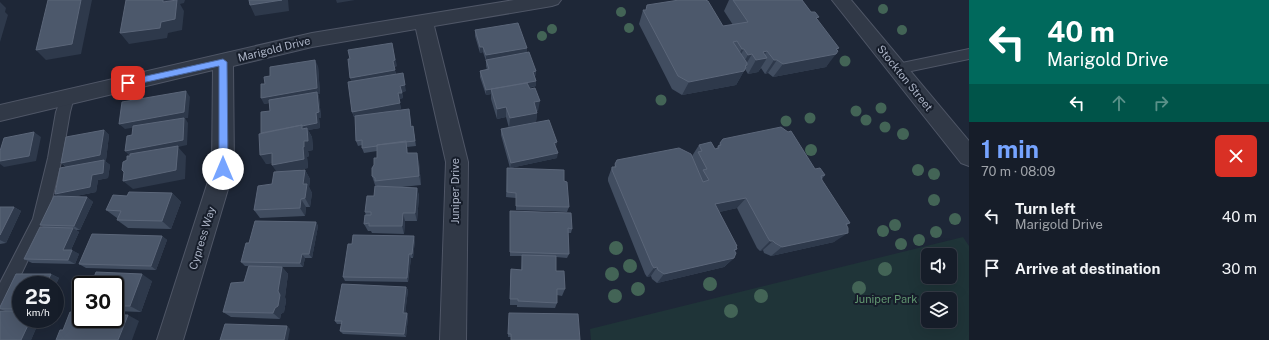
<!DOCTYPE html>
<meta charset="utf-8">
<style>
:root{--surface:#161d29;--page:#1f2631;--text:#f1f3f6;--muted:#9ea2a8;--line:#353b46;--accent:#76a4ff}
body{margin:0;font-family:"Public Sans",sans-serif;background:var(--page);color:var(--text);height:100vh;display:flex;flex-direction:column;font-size:15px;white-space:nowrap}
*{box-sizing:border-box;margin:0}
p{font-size:13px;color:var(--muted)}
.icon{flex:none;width:22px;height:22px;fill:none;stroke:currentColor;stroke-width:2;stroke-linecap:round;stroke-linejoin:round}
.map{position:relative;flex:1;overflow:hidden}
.drawer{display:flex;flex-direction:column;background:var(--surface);width:300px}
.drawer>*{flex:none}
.hud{background:#00695c;color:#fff;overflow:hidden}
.controls{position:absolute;left:921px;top:248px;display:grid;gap:8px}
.controls a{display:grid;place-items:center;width:36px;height:36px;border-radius:6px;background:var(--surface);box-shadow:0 4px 16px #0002,0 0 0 1px var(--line);font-size:20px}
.speed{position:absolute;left:12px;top:276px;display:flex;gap:8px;font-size:20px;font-weight:700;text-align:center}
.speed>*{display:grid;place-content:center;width:52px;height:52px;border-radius:50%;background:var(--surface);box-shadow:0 4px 16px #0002,0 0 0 1px var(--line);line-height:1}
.speed small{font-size:10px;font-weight:400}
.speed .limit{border:2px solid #111;border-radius:6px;background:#fff;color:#111}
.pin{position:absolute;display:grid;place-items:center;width:34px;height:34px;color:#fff;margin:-17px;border-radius:8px;box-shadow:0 2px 6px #0006}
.me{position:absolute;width:44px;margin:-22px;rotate:0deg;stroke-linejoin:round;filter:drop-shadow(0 0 3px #0008)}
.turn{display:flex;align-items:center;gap:14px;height:84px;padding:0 12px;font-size:18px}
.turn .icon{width:52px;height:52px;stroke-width:2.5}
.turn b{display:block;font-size:28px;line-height:34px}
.lanes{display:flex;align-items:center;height:38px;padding:0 12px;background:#0003;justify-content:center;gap:20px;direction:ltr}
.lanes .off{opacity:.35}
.round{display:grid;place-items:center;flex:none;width:42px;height:42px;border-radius:6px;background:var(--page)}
.summary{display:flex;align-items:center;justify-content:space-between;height:68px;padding:0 12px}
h1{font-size:24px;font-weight:700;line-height:30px;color:var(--accent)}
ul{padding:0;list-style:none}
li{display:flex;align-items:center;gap:12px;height:52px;padding:0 12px}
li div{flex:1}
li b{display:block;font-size:15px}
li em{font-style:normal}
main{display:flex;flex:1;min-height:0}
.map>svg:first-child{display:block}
</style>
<main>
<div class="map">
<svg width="969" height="340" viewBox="0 0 969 340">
<rect width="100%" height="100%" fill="#1e2737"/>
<path fill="#1f3438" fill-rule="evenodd" d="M963,237L969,246V340H591L590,329ZM928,255H950V277H928ZM928,299H950V321H928Z"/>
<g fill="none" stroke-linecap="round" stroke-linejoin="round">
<g stroke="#4f5666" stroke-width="2">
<path id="service" d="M969,49V59L897,74L893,72L891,69L893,66L897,64Z
M68,92L73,93L74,97L70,112L62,158L47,220L6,306L0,308V283L33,219L48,158L56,112L63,93Z"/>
</g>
<g stroke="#4f5666" stroke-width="2">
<path id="minor" d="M514,0H561L558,4L552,6L434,26L468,162L466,340H440L446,162L416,29L312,47L233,66L234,169L183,340H157L212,169L213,70L0,121V105L312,33Z
M832,0H851L969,141V166L961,163Z"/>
</g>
<use href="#service" fill="#313947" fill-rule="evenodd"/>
<use href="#minor" fill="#313947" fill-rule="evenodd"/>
</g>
<g fill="#436456">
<circle cx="883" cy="9" r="5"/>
<circle cx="621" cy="12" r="5"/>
<circle cx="629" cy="28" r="5"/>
<circle cx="552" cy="29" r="5"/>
<circle cx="902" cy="30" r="5"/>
<circle cx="542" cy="36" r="5"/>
<circle cx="845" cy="61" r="5.5"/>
<circle cx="661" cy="100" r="5.5"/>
<circle cx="881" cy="108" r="5.5"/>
<circle cx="856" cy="111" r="5.5"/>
<circle cx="810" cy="118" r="5.5"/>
<circle cx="866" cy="120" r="5.5"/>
<circle cx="786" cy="121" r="5.5"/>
<circle cx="885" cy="127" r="5.5"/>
<circle cx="903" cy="134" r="6"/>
<circle cx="811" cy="150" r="6"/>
<circle cx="918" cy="170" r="6"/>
<circle cx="934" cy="174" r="6"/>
<circle cx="934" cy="200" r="6"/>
<circle cx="955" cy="219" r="6"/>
<circle cx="895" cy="225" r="6"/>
<circle cx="883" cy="231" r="6"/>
<circle cx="936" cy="232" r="6"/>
<circle cx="919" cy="240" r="6"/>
<circle cx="901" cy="244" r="6"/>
<circle cx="616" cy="248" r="7"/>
<circle cx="630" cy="266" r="7"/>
<circle cx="885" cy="269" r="7"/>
<circle cx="612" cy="274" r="7"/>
<circle cx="710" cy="284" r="7"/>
<circle cx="859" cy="288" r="7"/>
<circle cx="638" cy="289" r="7"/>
<circle cx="615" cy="296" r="7"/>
<circle cx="761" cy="296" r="7"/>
<circle cx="731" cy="311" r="7"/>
</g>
<path fill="#414d60" d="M729,0H802L817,20L837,50L826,67L773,77L768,73L765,74L761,68L758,72L748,74L745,69L736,85L682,95L672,89L639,24L643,10L723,26L733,25L724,11Z
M475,30L527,53L536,71L535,77L536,81V86L529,88L538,111H537V113L536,122L509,128L506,117L497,119L491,99V94L486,95L480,77V71L487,70L486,66V61L483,52L480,53L475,36Z
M348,59L397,66L394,67L396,74L406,91L402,92L403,98L399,99L401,109L379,113L410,115L411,127L413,126L416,146L407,147L408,153L419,162L421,185L402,187L417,188L419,196L417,221H405L404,234L372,233L371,231H368L364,224L366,215L365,212L374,196L377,186L375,185L372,176L374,165L377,158V151L364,153L362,148V145L358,146L356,141L355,117H354L352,112V82Z
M318,66L320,94H318L319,97L321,118H319L320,128L308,130L312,137L313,150L308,151L309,156L307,157L308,168L295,170H305L310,179L309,187L312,193L310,207H306L305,216L260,218L254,210L272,184L277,171L272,165V163L266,164L262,134L270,111L269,103L264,104L265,84Z
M501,129L557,158L510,168L501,135Z
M104,130L109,135L106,160L105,161L110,165L108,178L98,180L96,192L71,197H87L93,202L80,230H76L79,232L71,250L79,254L75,264L32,263L24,259L43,227L40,225L59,197L66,167L61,163Z
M723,139L815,169L825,175L822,179V180L850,223L847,225L834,242L771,256L764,253L763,250L760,251L757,248L737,208L719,212L737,246L736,247L737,249L735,251L734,258L724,267L657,283L652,279L651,276L647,277L645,274L608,181V178L612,167H614L617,160L692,156L699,145L715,149H716Z
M507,173L569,207L567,212L516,210V198L506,197Z
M172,193L181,202L171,229L128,228L117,220L118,218H117L106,210L127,196Z
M0,207H14L21,211L6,243L0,244Z
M510,211L572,229L571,233H568L569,254L567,258L556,257V271L565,289L562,296L557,295V303L555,308L517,307V305H510V276L511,269L521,270L522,256H510Z
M316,222L318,226L312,258H305L303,267H282L288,274L285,297L286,301L284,312L281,314L280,319L231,317L223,312L244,282L248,266H245L241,262L249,243Z
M162,236L167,240L156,270L86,268L79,264Z
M415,240L413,258H411L408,282L345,281L343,277L352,244Z
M16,274H51L59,278L55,286V285H21V319H40L31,340H0V311H5L0,309V307Z
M152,281L141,312L115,311V285Z
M406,287L408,290L405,313H407L408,316L406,337L343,334L340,331L342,324H337L335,321Z
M509,313L580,340H511V337H508Z"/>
<path fill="#2e394b" d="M81,0H92L81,54L46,60L36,50Z
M163,0H185L184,3L180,4L184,11L182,30L168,33L167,38L129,44L120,33L161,22Z
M282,0H288L289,11L255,16L250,5Z
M336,0H355L337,3Z
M0,2L6,8L5,12L8,15L0,42Z
M392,43L397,66L394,67L393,61Z
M480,47H483V52L480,53Z
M527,48V54L486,61V55Z
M839,48L834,54H836L826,67L773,77L783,64Z
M742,49H744L736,62L734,63Z
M767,51L762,59L767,58L758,72L748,74L756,60L763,52Z
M752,54L745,66L747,65L743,72L744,71L736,85L682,95L689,82L740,68L748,55Z
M315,60L318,66L320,94H318L319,97L321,118H319L320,128L308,130L312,137L313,150L308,151L309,156L307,157L308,168L278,174L272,165L304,159L265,138L261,133L316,113L317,94L264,104L261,98Z
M774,60H777L768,73L765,74Z
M395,70L396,76L352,84L350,78Z
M536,71L535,77L533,72Z
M536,81V86L493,94L491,89V94L486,95V90Z
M405,85L406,91L402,92L400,86Z
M186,91L190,97L188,118H185L188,123L187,145L178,147L186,156L185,179L133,189L123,181L130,156L125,151L184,119L125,129L119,124Z
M398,93H402L403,98L399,99L401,109L354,117L352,112Z
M540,101L538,111L532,112L534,102Z
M506,107V117L497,119V109Z
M537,113L536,122L509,128L510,118Z
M104,130L109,135L106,160L105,161L110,165L108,178L98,180L96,192L62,199L55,194L92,175L68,168L61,163Z
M34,132L41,137L36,161L4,167L0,164V161Z
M406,141L408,151L409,162L407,153Z
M557,142L556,147L554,143Z
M272,153L277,162L266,164L260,155Z
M417,153L419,162L421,185L419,176Z
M558,153L557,158L510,168L511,163Z
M305,170L310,179L309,187L312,193L310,207L305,198L303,184Z
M417,188L419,196L417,221L415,213Z
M172,193L181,202L171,229L162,221Z
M87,197L93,202L80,230L74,226Z
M746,198L737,208L707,215L715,204Z
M301,199L306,207L305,216L300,208Z
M14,207L21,211L6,243L0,240V235Z
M403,213L405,221L404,234L402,226Z
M316,222L318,226L312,258L309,254Z
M73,228L79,232L69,254L63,250Z
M848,233L834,242L771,256L782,247Z
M162,236L167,240L156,270L151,266Z
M414,236L415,240L413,258L412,254Z
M770,241H773L763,250L760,251Z
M72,250L79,254L75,264L68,260Z
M302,254L305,258L303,267L300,263Z
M409,254L411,258L408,282L407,278Z
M734,258L724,267L657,283L664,274Z
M282,267L288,274L285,297L286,301L284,312L281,314L280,319L273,313L278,291Z
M657,267L651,276L647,277L654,268Z
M51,274L59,278L55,286V285H46Z
M142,274L152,281L141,312L130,306Z
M406,287L408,290L405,316L403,313Z
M407,313L408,316L406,337L404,334Z
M128,315L139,321L132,340H118Z
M31,319H40L31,340H21Z
M287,326L290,329L288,340H284Z"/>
<path fill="#4c586b" stroke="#5b6679" d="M48,0H81L72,44L36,50Z
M126,0H163V2L177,0L175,19L161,22L160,28L120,33Z
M249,0H282L250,5Z
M679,0H705L708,1L723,26L748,22L733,0H802L811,12H815L819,17L816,18L817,19L839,48L836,49L838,51L836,54L783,64L777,60H774L767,51L763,52L767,58L756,60L752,54L748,55L744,49H742L737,41L733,42L747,63V65L745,66L746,67L744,71L689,82L678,76L643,10H646L647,5Z
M518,23L527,48L486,55L483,47H480L475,30Z
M392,43L395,60L393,61L395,70L350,78L348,59H350L348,50Z
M529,52L536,71L533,72L536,81L486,90L480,71L489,69L486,60Z
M315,60L317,88L261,98V84H265L264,77L270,76V67Z
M403,73L405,85L400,86L402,93H398L400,103L352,112L348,82Z
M527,83L530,89L535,88L540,101L534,102L537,113L510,118L506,107L497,109L491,89Z
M186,91L184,112L119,124L122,102Z
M317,92L319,112L316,113L317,123L302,126V125L261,133V112L270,111L269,100Z
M409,109L411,127L413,126L415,141L377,145V146L362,148V140L356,141L355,116Z
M184,118L183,140L125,151L127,136L132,135L133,126Z
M549,120L557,142L554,143L558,153L511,163L501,129Z
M302,125V129L307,128L308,141H304V147H303L304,159L272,165V153L260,155L259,134Z
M781,127L788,132L791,131L815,169L820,168L825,175L821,176L822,180L850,223L846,224L848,228V233L782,247L775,243L773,241H770L768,238L746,198L715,204L737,246H736L737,249L734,250L736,253L734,258L664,274L658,270L657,267L654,268L652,265L612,170V167H616L615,164L617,160L679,148L691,154L703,182L709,180L703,170L707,169L698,152L702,151L699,145L711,142L715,149L719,148L718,146L721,145L720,143L723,139Z
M104,130L100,155L61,163L66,137Z
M34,132L29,156L0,161V151L4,138Z
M406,141L407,153H417L419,176L375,181V178L372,176V168L374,165V158H377V145Z
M178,146L176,170L123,181L124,172L122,170L123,162L127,160V156H130V154Z
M104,160L103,173L92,175L90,187L55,194L60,168Z
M507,168L564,170V181L567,182L569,207L516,206V193L507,192Z
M305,170L303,184H307L305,198L301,199L300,208L254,210L258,186L272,184L274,172Z
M375,186L417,188L415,213H403L402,226H369V223L364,224L365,215H371V212H365L367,196H374Z
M129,192L172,193L162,221L117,220L121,211L106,210L113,195L127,196Z
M54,196L87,197L74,226L40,225Z
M0,207H14L0,235Z
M510,211L571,213L572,229L568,228L569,254L510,252Z
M255,221L316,222L309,254H302L300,263L241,262L246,243H249Z
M40,227L73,228L63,250H72L68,260L24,259Z
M92,234L162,236L151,266L79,264Z
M353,235L414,236L412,254H409L407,278L343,277L348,244H352Z
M522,255L556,256V271H564L565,289H557V303L518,301V299H510L511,269L522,270Z
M249,266L282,267L278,291L280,295L278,306L275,308L273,313L223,312L231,283L244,282Z
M96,272L142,274L130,306H115V285H91Z
M16,274H51L46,285H21V309H0V307Z
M342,284L406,287L403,313H407L404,334L340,331L342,321H335Z
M0,311H21V319H31L21,340H0Z
M70,312L81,313V319H115V315H128L118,340H56L60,330H63Z
M509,313L578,314L580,340H511V334H508Z
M225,324L287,326L284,340H220Z"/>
<path fill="#76a4ff" stroke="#4d6ba6" d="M223,59L227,62L228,169L227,172H220L219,169V66L128,86L124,83L128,80Z"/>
<g text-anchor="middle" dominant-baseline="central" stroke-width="4" stroke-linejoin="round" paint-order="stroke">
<g font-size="11" fill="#abb3c5" stroke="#171e2b">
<text transform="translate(274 49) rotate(-14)">Marigold Drive</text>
<text transform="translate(905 78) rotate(51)">Stockton Street</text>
<text transform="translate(455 191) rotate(-90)">Juniper Drive</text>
<text transform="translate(202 238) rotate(-73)">Cypress Way</text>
</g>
<g font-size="11" fill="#619670" stroke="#171e2b">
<text x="886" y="299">Juniper Park</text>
</g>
</g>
</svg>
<div class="controls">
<a><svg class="icon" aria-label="sound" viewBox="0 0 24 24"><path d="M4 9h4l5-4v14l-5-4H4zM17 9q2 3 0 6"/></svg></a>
<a><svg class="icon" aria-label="layers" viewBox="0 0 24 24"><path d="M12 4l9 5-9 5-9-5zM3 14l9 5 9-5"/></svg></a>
</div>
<div class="speed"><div>25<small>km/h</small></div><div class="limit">30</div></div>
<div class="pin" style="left:128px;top:83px;background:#d93025"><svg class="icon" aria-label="arrive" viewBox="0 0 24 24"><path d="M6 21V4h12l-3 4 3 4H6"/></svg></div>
<svg class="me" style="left:223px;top:169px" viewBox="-20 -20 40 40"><circle r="19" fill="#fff"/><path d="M0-13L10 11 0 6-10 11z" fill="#76a4ff"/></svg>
</div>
<section class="drawer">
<div class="hud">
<div class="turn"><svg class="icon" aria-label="left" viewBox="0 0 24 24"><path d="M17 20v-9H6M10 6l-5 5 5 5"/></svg><div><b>40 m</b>Marigold Drive</div></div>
<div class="lanes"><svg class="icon" aria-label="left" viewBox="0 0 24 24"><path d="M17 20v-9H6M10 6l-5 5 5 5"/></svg><svg class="icon off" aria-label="ahead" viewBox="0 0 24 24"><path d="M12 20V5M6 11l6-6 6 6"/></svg><svg class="icon off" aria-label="right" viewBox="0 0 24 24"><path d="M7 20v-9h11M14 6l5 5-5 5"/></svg></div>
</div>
<div class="summary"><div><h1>1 min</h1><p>70 m · 08:09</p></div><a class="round" style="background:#d93025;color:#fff"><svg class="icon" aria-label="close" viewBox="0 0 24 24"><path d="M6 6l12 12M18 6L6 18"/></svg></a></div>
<ul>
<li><svg class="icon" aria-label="left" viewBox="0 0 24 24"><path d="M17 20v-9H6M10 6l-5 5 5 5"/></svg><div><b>Turn left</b><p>Marigold Drive</p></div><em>40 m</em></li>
<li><svg class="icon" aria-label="arrive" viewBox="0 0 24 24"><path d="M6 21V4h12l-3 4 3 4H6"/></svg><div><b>Arrive at destination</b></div><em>30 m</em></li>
</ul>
</section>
</main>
